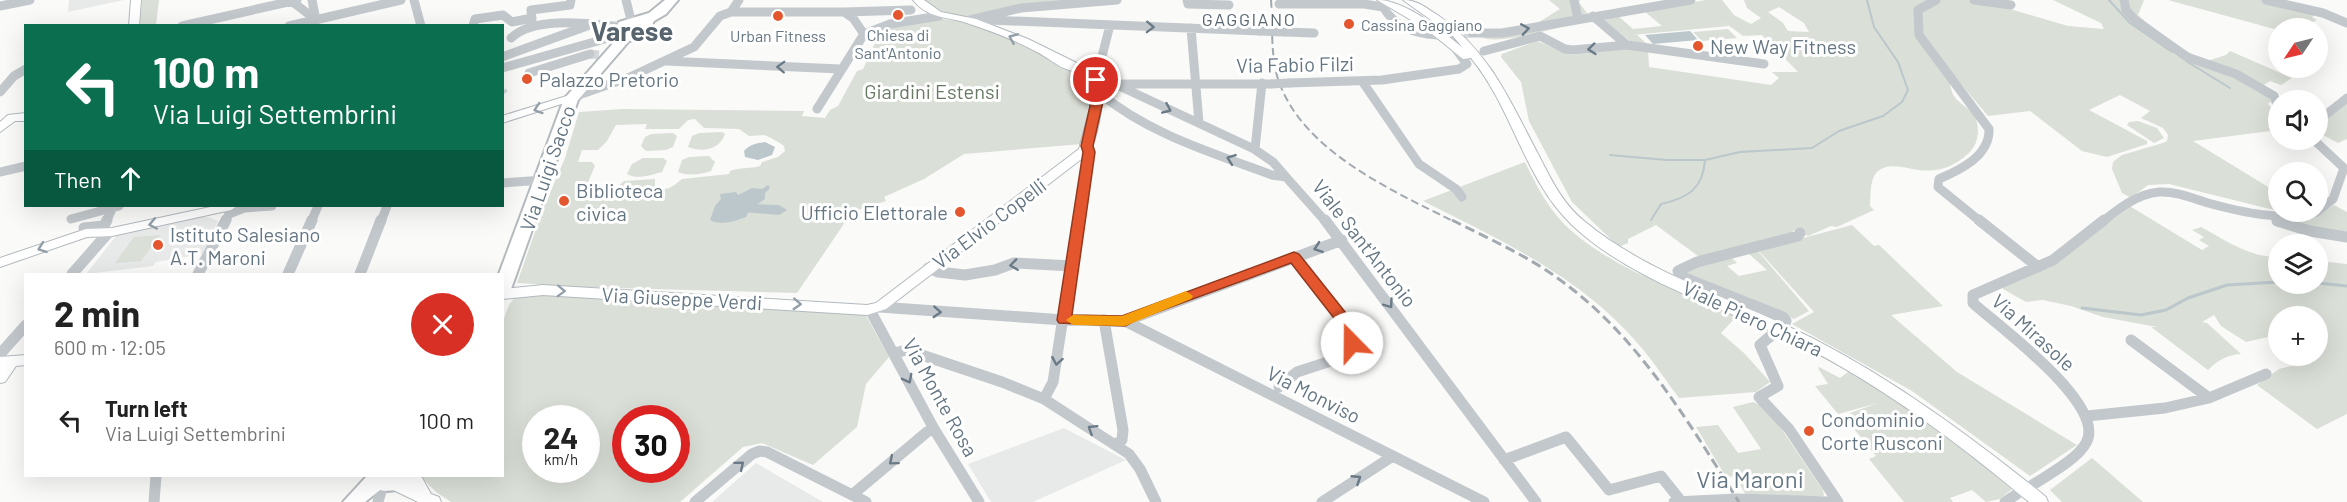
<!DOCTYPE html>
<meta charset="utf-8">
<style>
:root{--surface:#fff;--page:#f2f2f2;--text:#222;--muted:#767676}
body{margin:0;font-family:Barlow,sans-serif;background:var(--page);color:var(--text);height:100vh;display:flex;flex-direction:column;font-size:22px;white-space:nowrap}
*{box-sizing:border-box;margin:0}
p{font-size:20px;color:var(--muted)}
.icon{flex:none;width:33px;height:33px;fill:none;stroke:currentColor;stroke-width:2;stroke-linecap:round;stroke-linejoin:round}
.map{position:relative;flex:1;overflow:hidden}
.panel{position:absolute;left:24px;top:273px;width:480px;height:204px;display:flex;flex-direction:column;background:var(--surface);border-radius:0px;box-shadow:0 6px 24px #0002}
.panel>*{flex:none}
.banner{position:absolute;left:24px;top:24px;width:480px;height:183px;border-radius:0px;box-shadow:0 6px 24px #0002;background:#0b6e4f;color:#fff;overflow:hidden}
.needle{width:39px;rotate:235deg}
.controls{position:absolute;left:2268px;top:18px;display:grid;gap:12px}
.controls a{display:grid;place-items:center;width:60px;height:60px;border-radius:50%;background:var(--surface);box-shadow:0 6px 24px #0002;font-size:30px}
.speed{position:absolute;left:522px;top:405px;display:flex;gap:12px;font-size:30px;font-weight:700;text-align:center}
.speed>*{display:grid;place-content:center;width:78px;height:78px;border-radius:50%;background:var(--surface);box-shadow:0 6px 24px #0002;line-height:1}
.speed small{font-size:15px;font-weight:400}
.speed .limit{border:9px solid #d22;background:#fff;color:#111}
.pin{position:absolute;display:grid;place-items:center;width:51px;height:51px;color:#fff;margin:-26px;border:3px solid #fff;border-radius:50%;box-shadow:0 2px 6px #0007}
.me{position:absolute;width:66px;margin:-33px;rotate:338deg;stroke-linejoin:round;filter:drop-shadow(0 0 4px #0008)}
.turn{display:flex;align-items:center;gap:21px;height:126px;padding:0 30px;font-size:27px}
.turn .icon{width:78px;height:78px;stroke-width:2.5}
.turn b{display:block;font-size:42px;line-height:51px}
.then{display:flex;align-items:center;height:57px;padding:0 30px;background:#0003;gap:12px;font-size:22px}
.round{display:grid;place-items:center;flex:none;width:63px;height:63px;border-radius:32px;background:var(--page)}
.summary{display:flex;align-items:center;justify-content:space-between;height:102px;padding:0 30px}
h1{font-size:36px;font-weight:700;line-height:45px}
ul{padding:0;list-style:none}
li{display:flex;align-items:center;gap:18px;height:90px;padding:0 30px}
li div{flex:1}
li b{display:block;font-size:22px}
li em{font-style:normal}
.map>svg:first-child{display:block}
</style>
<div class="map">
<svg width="2347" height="502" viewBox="0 0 2347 502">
<rect width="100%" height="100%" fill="#fafaf8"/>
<path fill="#e8e9e9" d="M69,0H124L68,12Z
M205,216L218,221L202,254L156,262L153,266L86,274L116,236Z
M1064,428L1126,460L1033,502H991L968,464Z
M756,463L823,502H712Z"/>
<path fill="#dadfd7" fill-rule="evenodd" d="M142,0H159L156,25H140Z
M923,0H1103L972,17L936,12Z
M1549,0H1582L1578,1L1587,13L1574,17L1577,22C1558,28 1498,46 1481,37L1536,24L1560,9Z
M1706,0H1722L1734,15L1751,24L1761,18L1747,8L1744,0H1979L2068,26L2104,29L2101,23L2053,0H2144L2138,15L2157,32L2204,62L2226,55L2230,51L2292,78L2281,85L2270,81L2261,87L2273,99L2268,104L2278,114V130L2193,141L2278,193V211L2169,184L2148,185L2131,198L2122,193L2112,169L2113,162L2122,155L2163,143L2167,141L2168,135L2163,128L2141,118L2150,111L2120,95L2089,110L2147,141V144L2107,157L2082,151L2030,111L1988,116L1955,77L1949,82C1951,86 1951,92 1954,96C1959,104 1972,109 1976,119C1980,131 1978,144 1969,153C1929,190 1900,154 1878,171C1869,179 1871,196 1870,206L1874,210L1837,227L1831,226L1808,236L1795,230L1787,236L1702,259L1656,225L1628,239V243L1619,247L1572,202L1529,121L1521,82L1501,57L1502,54L1537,41L1571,55L1627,49H1648L1649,67L1771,85L1779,78L1772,72H1798L1762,35L1743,36L1720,19L1729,26L1632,35H1637L1648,45L1634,44L1604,20L1617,15L1633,29L1662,26L1644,11ZM1779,7L1804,23L1809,32L1788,31L1783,23L1768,12Z
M2168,0H2263L2317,13L2312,17L2317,20L2301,28L2278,30Z
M934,18L969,22L1042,53L1088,81L1091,93L1082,144L964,154L924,179L884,197L886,201L852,212L797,293L578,287L517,283L543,209L565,158L579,112L622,109L804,111L802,116L825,118L830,110L838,106L857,71L863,69L877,39L875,37L877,31ZM695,119L704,128L739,129L749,136L765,135C769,137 781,143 784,146L785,151L778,157L762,162L760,166C750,169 740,167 730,171L729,174L682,179C674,185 668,193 655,187V179L624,181L613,190L597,191L598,187H586L595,166L592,162H578L582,150H598L607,141L616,125L647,124L645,129H679L688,120Z
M1728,29L1737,38L1702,41L1693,32Z
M2347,103V139L2338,143L2323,135L2318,134V127Z
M2138,121L2157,128L2164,138L2154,143L2127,125L2129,122Z
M722,132L725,134C719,151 701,152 688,147L692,136L699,133Z
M673,133L677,136L673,147L666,150L646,151L641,146L645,137L651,134Z
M709,156L715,162L711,171C700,175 688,176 678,172L682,160L689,157Z
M643,158H663L667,161L662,172C651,175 637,180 627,174L632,164Z
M1525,162C1536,185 1547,206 1564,224C1609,268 1681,292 1738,315L1721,333L1745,354L1770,382L1756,392L1679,398C1666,381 1654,362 1640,346C1583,278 1501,240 1423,201Z
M2128,205L2202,250L2209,246L2199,240L2204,237L2192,230L2201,227C2227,241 2248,257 2278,257V284H2318V261L2347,264V414L2317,429L2257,385L2279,369L2307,362L2298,356H2318V316H2278V341L2272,336L2246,342L2221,326L2214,315L2202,322L2207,323L2241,354C2227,355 2218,360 2208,370L2151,327H2157L2103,317L2071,306L2043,300L2026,302L2003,289V285L2054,264Z
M2334,205L2347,212V232L2300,225L2295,220L2323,212Z
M1852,225L1874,246L1879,245L1943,306L1891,315L1957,372L2077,445L2030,476L1912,391L1792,324L1814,312L1758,250Z
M160,235L141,261L115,263L134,237Z
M1758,251L1809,311L1794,319L1687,277L1685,274L1691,268L1731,257L1737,263L1727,266L1739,276L1767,270L1748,253Z
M544,293L865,314L889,357L866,384L857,427L813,465L762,443L743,447L680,502H451L436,492L420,476H502L503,322C512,292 514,298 544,293ZM536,418H586V470H536ZM626,418H676V470H626Z
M1819,367L1840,378L1848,372C1907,404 1960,446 2012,489L2000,499L1986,502L1972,490L1950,498L1953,502H1904L1869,459L1876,456L1846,419L1853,417L1850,413L1878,403L1838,414L1815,386L1828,384L1818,368Z
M1753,402L1767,408L1823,490L1824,496L1747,497L1735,476L1726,477L1696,427L1718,425L1738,453L1761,449L1733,407Z
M2092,458L2143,502H2144H2062L2050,490Z"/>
<path fill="#bbc7cb" d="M1690,31L1698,40L1653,44L1645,35Z
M765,142L775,147L772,155L758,160L745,157L744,151C750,144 757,143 765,142Z
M768,185L770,188L765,193V199L750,209L746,217C735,221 721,226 710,220L715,206L721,199L720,194L736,192L738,195L752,188L762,189Z"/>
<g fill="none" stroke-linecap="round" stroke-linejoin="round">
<path stroke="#bbc7cb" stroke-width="2" d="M2109,0L2130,23L2172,52
M2186,61L2230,88
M1610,155L1667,160H1705L1740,152L1812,148L1839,131L1883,116L1902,102L1908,90L1898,62L1874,27L1867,0
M1651,220L1661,204C1688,198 1703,189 1705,160"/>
<path stroke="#bbc7cb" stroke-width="3" d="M2318,283L2347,286
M2082,308L2141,315L2166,310L2188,298L2227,285L2278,282"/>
<path fill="#bbc7cb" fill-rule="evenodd" d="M750,204L779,205L787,210L779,215L744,212L742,209Z"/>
<path stroke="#d5d9db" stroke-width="9" stroke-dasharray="9 4.5" stroke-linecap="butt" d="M1437,35L1472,33
M590,54L600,55
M502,91L504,94"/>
<g stroke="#b3babf" stroke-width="2">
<path id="secondary" d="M131,0H141L139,26H129Z
M913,0H924L941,12L976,19L1028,39L1093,71L1104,84C1102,104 1099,137 1088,154L886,309L867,315L543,295L502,299V289L543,285L867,305L876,303L1079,149L1090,108L1092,84C1085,75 1080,74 1069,70C1058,67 1047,57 1037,52C1015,40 991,31 967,23C946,16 928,19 913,0Z
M1377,0C1406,0 1441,30 1463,48L1452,35L1403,0C1418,0 1426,8 1439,16C1490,52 1510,101 1538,154C1551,179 1562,203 1584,221C1652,277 1737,299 1814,339C1897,382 1973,438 2046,497L2048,502H2029C1958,443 1883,386 1801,345C1725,307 1635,284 1572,225C1524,179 1513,109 1471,58L1463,59L1426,29Z
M573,94L579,97L577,99L502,123V116Z
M26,113V121H15L0,132V122L8,115Z
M215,206H237L231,210L112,236L87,237L0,267V258L86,229L112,228Z
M26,355V365L16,366L5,382L0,383V357Z
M405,476H421L431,494L439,497L441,502H418L387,487L385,483L387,479L393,477L409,483Z"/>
</g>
<g stroke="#b5babe" stroke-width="4">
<path id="primary" d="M665,0H678L666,14L654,21L646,36L629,41L578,100L511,289L508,293L502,294V274H499L564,99L616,40L612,35L619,22L649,13ZM641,24L636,30L626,33L629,28Z
M367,476H416C410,488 393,493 380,490L365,502H343Z"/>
</g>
<path stroke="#c3c8cc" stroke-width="9" d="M290,0L315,19
M312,0L316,20
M414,0L421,26
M626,0L631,20L629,22
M1187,0L1188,4L1229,5
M1574,0L1578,19
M1936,0L1918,10L1919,35L1989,129C1990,156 1960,170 1939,179L1938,187L1981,222
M1974,0L2011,5
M2124,0L2126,10L2135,20L2187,57L2236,74L2274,96L2278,108
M2266,0L2323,13L2347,23
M1385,2L1383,7C1396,28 1414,33 1437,35
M1279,4H1364L1383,7
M0,6L30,0
M731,12H844L853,18L864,34
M844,12L911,10
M970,20L1021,8L1117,0
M989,20L1260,31
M532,22L531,10L570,5L571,0
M1110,25L1096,80L1114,84H1271
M182,26L297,0
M289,26L401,0
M473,26L475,19L503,15L512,22L532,18
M1191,28L1199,123
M1285,32L1314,33
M1472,33H1502L1691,0
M864,34L890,24L939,16
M511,38C535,15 592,24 623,27
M1627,45L1764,64
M1484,51L1540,36L1565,49L1573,50L1627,45L1593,16
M502,57L587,26
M666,61L840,69
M502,68L619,35
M529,73L590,54
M1362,81L1419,164L1456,189L1462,197
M1289,83L1382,80L1459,69L1467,64L1455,48
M1115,84L1254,149L1273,162L1286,177
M0,92L14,76L26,69
M1098,92C1149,134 1210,152 1272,175L1286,177L1326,222
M573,97L630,77L694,47L720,16L731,12L739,0
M817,109L864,34
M2318,121L2347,98
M2314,140L2344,168L2333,199L2318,211
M1255,149L1262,83
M0,172L26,166
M502,183L544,180
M229,214L244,208L272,206
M71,219L119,206
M2277,221L2279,222
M106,222L112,209
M225,222L229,214L227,207
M311,222L318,206
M381,222L387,206
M1078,222L1089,150L1087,146
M2102,222C2118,209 2137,194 2159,192C2176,191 2192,198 2208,203C2245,213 2279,221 2317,212"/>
<path stroke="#c3c8cc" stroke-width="11" d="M1325,220L1536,502
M1979,220L2038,267
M2277,221L2310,231L2347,237
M84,228L104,226L107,220
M928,268L938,272L965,275L995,270L1014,263L1072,266
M72,274L108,233
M198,274L226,220
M288,274L312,220
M360,274L381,220
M879,307L1064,320L1125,321L1484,502
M870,310L934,429L979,502
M1104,320L1123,430L1122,440L1116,444
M1125,321L1342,240
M1784,325L1786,321L1783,317L1680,276L1678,271L1697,262L1798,236L1800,233
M1774,333L1760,345L1778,386L1759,397L1789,429L1838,502
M2131,340L2209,398
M894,353L907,350L1002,382L1044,399L1129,454L1140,469L1156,502
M0,354L26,325
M1279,387L1297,372L1343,357L1352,343L1344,320L1294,257
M1044,399L1053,382L1078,220
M2087,416L2165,408L2209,398L2266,374
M1504,460L1566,437L1609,490L1661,476L1680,500
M2028,488C2044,477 2077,460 2086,443C2108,405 1999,327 1973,303V295L2053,260L2104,220
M852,495L927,432L934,429
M154,502L156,476
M378,502L383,484
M695,502L752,454L760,451L767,452L866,502
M1322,502L1393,456
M1674,502L1737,499L1827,502
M2005,502L2017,494"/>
<use href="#secondary" fill="#fff" fill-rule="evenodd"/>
<use href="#primary" fill="#fff" fill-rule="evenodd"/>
<path stroke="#a2aab0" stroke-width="2" stroke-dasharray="8 4" stroke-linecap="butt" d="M1271,0C1273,26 1270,57 1279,82C1304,152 1393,191 1455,222"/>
<path stroke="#a2aab0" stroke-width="3" stroke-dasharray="10 5" stroke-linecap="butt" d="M1452,220C1487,238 1524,254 1556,277C1637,334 1687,420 1739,502"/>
<path stroke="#c3c8cc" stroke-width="9" d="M1260,31L1285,32
M1271,84L1289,83"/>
</g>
<defs><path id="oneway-chevron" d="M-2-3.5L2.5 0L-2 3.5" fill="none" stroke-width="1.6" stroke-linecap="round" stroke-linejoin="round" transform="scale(1.5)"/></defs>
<g stroke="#6a7a87">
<use href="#oneway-chevron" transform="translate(1150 27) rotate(2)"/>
<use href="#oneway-chevron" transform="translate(1525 29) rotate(-9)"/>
<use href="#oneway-chevron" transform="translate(1592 49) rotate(174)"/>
<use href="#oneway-chevron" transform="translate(781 67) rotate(-178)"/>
<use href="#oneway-chevron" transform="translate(1167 109) rotate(24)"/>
<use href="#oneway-chevron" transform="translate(1231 159) rotate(-160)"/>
<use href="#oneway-chevron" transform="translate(1318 248) rotate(161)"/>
<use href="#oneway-chevron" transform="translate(1014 265) rotate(172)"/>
<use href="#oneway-chevron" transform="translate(1389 304) rotate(54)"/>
<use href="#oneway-chevron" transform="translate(937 312) rotate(3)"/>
<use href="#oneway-chevron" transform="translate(1057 361) rotate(100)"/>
<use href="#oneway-chevron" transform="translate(908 379) rotate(62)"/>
<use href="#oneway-chevron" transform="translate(1092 429) rotate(-148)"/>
<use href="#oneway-chevron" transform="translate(893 461) rotate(140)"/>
<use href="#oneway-chevron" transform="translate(740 465) rotate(-40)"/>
<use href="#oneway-chevron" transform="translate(1357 479) rotate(-33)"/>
</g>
<g stroke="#939fa8">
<use href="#oneway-chevron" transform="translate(1013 38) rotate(-157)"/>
<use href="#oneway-chevron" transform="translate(538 109) rotate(162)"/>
<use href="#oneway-chevron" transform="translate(153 224) rotate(169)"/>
<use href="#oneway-chevron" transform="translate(42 248) rotate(160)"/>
<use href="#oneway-chevron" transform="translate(561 291) rotate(2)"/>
<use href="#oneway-chevron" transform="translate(797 304) rotate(3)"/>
</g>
<path fill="#e4572e" stroke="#94391e" stroke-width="1.5" d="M1096,76L1102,80L1104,97L1093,146L1095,152L1072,315L1122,316L1294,252L1299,254L1349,317L1359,343L1357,347H1347L1337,322L1291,263L1138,319L1125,326L1059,323L1057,320L1083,152L1081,146L1092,97L1090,80Z"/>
<path fill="#f59e0b" d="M1186,291L1193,296L1191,299L1125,326L1073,325L1066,320L1073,315L1122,316Z"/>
<g fill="#e4572e" stroke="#fff" stroke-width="2">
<circle cx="898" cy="15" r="6"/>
<circle cx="778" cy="16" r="6"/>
<circle cx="1349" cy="24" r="6"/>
<circle cx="1698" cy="46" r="6"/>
<circle cx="527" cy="79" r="6"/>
<circle cx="564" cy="201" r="6"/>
<circle cx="960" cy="212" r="6"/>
<circle cx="158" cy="245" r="6"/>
<circle cx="1809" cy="431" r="6"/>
</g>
<g text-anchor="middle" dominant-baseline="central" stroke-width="6" stroke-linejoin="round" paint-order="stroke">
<g font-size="16" fill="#657683" stroke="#fff">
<text x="1361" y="24" text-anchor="start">Cassina Gaggiano</text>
<text x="898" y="34">Chiesa di<tspan x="898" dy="18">Sant'Antonio</tspan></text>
<text x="778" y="35">Urban Fitness</text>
</g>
<g font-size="18" letter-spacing="1.5" fill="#57646e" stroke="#fff">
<text x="1249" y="19">GAGGIANO</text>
</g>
<g font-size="20" fill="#657683" stroke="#fff" text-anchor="start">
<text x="1710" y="46">New Way Fitness</text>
<text x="539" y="79">Palazzo Pretorio</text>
<text x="576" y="190">Biblioteca<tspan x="576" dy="23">civica</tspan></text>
<text x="948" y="212" text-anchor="end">Ufficio Elettorale</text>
<text x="170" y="234">Istituto Salesiano<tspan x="170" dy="23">A.T. Maroni</tspan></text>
<text x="1821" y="419">Condominio<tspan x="1821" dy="23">Corte Rusconi</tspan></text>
</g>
<g font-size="20" fill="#657683" stroke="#fff">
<text transform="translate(1295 64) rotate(-1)">Via Fabio Filzi</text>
<text transform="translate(547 168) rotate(-71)">Via Luigi Sacco</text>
<text transform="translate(989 223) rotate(-37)">Via Elvio Copelli</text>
<text transform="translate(1365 243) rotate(52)">Viale Sant'Antonio</text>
<text transform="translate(682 298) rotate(3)">Via Giuseppe Verdi</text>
<text transform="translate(1753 318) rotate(25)">Viale Piero Chiara</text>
<text transform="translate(2034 332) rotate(42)">Via Mirasole</text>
<text transform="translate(1314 394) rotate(27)">Via Monviso</text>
<text transform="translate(941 397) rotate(61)">Via Monte Rosa</text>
</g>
<g font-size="20" fill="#687a64" stroke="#fff">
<text x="932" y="91">Giardini Estensi</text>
</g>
<g font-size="24" fill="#657683" stroke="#fff">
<text x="1750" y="478">Via Maroni</text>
</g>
<g font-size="27" font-weight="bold" fill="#57646e" stroke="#fff">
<text x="632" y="30">Varese</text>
</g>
</g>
</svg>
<div class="controls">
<a><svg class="needle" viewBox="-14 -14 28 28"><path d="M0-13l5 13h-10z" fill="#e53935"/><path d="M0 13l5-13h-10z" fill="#767676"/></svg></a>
<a><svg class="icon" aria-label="sound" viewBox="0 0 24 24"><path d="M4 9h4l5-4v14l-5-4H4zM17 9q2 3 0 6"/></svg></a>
<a><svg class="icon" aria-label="search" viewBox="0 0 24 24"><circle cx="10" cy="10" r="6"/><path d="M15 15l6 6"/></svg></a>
<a><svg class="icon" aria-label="layers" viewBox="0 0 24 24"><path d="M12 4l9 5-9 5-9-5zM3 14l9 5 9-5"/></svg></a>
<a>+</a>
</div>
<div class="speed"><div>24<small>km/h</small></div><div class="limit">30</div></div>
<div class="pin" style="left:1096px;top:80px;background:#d93025"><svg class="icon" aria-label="arrive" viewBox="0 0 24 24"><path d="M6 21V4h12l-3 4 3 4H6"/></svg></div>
<svg class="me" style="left:1352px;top:343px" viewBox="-20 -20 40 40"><circle r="19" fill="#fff"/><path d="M0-13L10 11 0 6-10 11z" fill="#e4572e"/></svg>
<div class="banner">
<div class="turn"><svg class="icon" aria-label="left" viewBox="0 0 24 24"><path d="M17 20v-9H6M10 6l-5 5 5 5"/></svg><div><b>100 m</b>Via Luigi Settembrini</div></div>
<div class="then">Then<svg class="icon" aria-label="ahead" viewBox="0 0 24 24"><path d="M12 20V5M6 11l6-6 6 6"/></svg></div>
</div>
<section class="panel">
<div class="summary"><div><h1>2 min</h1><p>600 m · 12:05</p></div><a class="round" style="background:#d93025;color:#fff"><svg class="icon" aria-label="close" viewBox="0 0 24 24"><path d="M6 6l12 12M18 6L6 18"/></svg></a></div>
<ul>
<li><svg class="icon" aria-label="left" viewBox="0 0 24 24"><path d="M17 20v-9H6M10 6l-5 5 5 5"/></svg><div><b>Turn left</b><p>Via Luigi Settembrini</p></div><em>100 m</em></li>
</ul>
</section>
</div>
